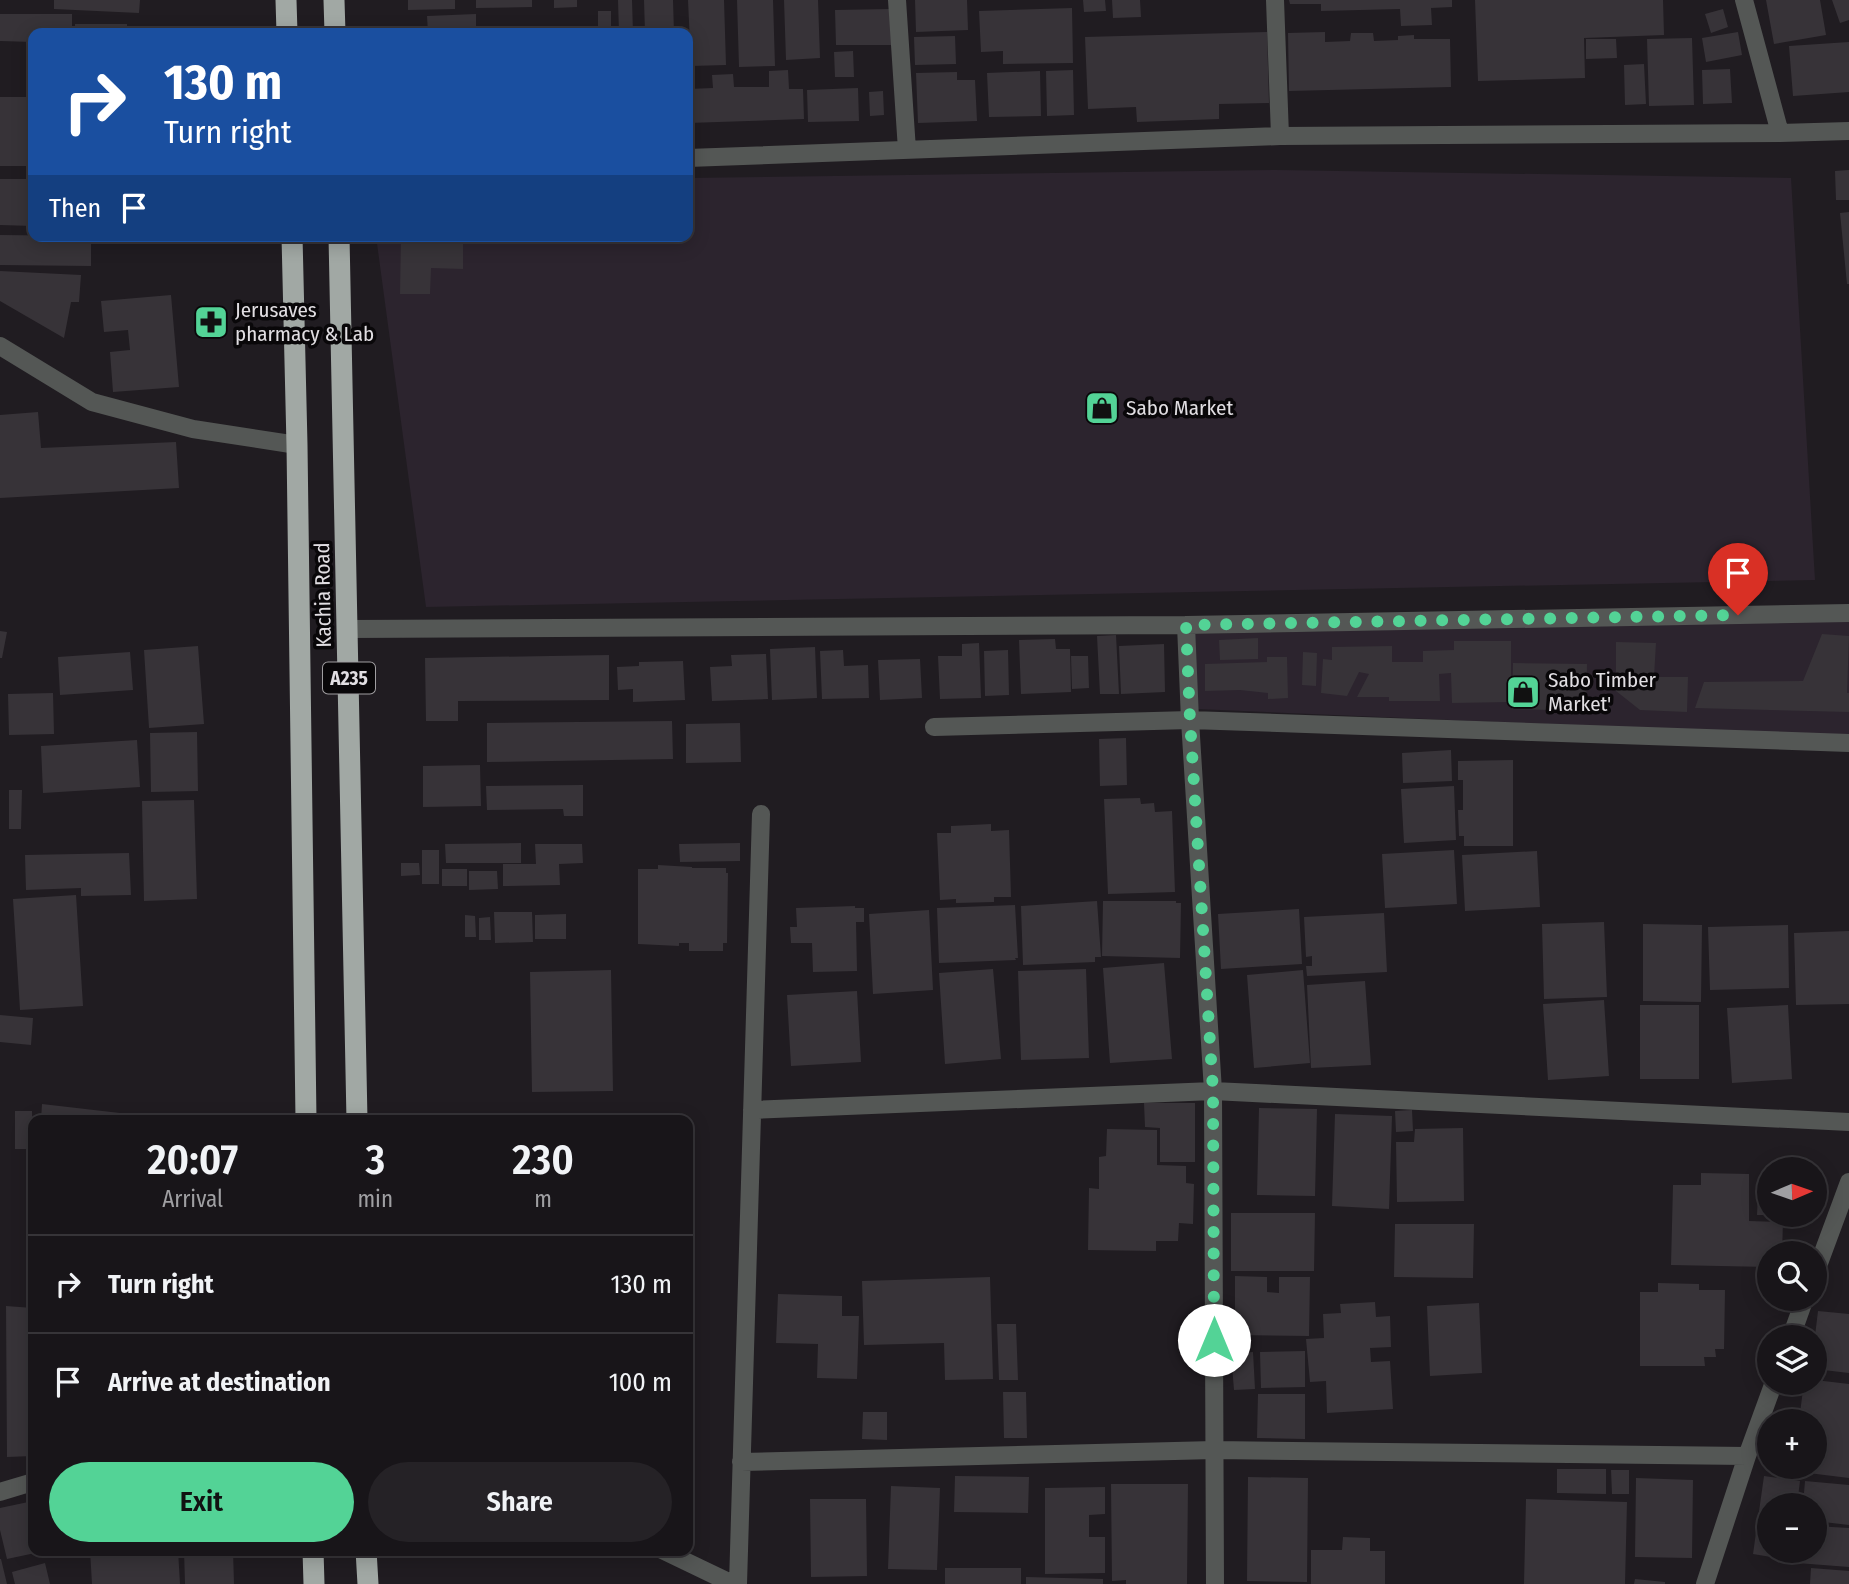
<!DOCTYPE html>
<meta charset="utf-8">
<style>
:root{--surface:#181519;--page:#252226;--text:#f1f3f6;--muted:#9f9fa2;--line:#363438;--accent:#53d396}
body{margin:0;font-family:"Fira Sans Condensed",sans-serif;background:var(--page);color:var(--text);height:100vh;display:flex;flex-direction:column;font-size:26px;white-space:nowrap}
*{box-sizing:border-box;margin:0}
p{font-size:23px;color:var(--muted)}
.icon{flex:none;width:38px;height:38px;fill:none;stroke:currentColor;stroke-width:2;stroke-linecap:round;stroke-linejoin:round}
.map{position:relative;flex:1;overflow:hidden}
.panel{position:absolute;left:28px;top:1115px;width:665px;height:441px;display:flex;flex-direction:column;background:var(--surface);border-radius:14px;box-shadow:0 4px 18px #0003,0 0 0 2px var(--line)}
.panel>*{flex:none}
.top-card{position:absolute;left:28px;top:28px;width:665px;height:214px;border-radius:14px;box-shadow:0 4px 18px #0003,0 0 0 2px var(--line);background:#1a4fa0;color:#fff;overflow:hidden}
.needle{width:46px;rotate:88deg}
.tools{position:absolute;left:1757px;top:1157px;display:grid;gap:14px}
.tools a{display:grid;place-items:center;width:70px;height:70px;border-radius:50%;background:var(--surface);box-shadow:0 4px 18px #0003,0 0 0 2px var(--line);font-size:35px}
.pin{position:absolute;display:grid;place-items:center;width:60px;height:60px;color:#fff;margin:-72px -30px;border-radius:50% 50% 50% 0;rotate:-45deg;box-shadow:0 0 7px #0007}
.pin .icon{rotate:45deg}
.me{position:absolute;width:77px;margin:-38px;rotate:0deg;stroke-linejoin:round;filter:drop-shadow(0 0 5px #0008)}
.turn{display:flex;align-items:center;gap:24px;height:147px;padding:0 21px;font-size:32px}
.turn .icon{width:91px;height:91px;stroke-width:2.5}
.turn b{display:block;font-size:49px;line-height:60px}
.then{display:flex;align-items:center;height:66px;padding:0 21px;background:#0003;gap:14px;font-size:26px}
.eta{display:flex;justify-content:space-evenly;align-items:center;height:119px;text-align:center}
.eta b{font-size:42px;font-weight:600;line-height:49px}
.action{display:flex;gap:14px;margin-top:auto;padding:14px 21px}
.action a{flex:1;height:80px;border-radius:42px;background:var(--accent);color:#111;font-size:28px;font-weight:600;line-height:80px;text-align:center}
.action a+a{background:var(--page);color:var(--text)}
ul{padding:0;list-style:none}
li{display:flex;align-items:center;gap:21px;height:98px;padding:0 21px;border-top:2px solid var(--line)}
li div{flex:1}
li b{display:block;font-size:26px}
li em{font-style:normal}
.map>svg:first-child{display:block}
</style>
<div class="map">
<svg width="1849" height="1584" viewBox="0 0 1849 1584">
<rect width="100%" height="100%" fill="#201c21"/>
<path fill="#2c242e" d="M1277,170L1791,178L1815,580L426,607L376,236H688V178Z
M1849,620V737L1197,709L1195,634Z"/>
<path fill="#373338" d="M54,0H140L139,13L54,9Z
M408,0H455V9L408,10Z
M476,0H532V7L476,8Z
M554,0H577V7L554,8Z
M618,0H632L633,33H619Z
M644,0H673L674,33H645Z
M688,0H724L726,65L691,66Z
M737,0H773L775,66L739,67Z
M784,0H818L820,58L786,60Z
M915,0H967L968,30L916,32Z
M1083,0H1105L1106,11L1084,12Z
M1112,0H1140L1141,17L1113,18Z
M1289,0H1452V7L1431,8L1432,25L1401,26L1400,9L1321,11V4H1290Z
M1475,0H1663L1664,35L1584,38L1585,78L1478,81Z
M1766,0H1820L1826,35L1774,44Z
M1832,0H1849V20L1840,23Z
M1072,8L1073,63L1003,64V51L981,52L979,11Z
M891,9L892,45H836L835,10Z
M1723,9L1728,27L1711,33L1705,14Z
M598,11H611V33H598Z
M0,14H72V33H33V42L0,41Z
M476,14V33H428L427,16Z
M75,24H127V33H75Z
M1267,32L1269,103L1219,104V119L1137,122L1136,107L1088,109L1085,37Z
M1325,32V42L1350,41L1351,33H1373L1374,41L1398,40V36L1414,35V39H1450L1451,87L1289,91L1288,33Z
M1738,32L1742,55L1706,62L1702,38Z
M955,36L956,64L915,65L914,37Z
M1692,38L1694,105L1649,106L1647,39Z
M1586,39H1616L1617,58L1586,59Z
M1849,42V92L1793,96L1789,46Z
M853,51L854,77H835L834,52Z
M1644,64L1646,104L1625,105L1624,65Z
M1730,69L1732,103L1703,104L1702,70Z
M788,70L789,89H803L804,119L688,123V89L713,88L712,75L733,74L734,87H769V71Z
M1073,70L1074,115L1047,116L1046,71Z
M1040,71L1041,116L989,117L987,73Z
M957,72V80H975L977,121L918,123L916,73Z
M858,88L859,121L808,122L807,90Z
M883,91L884,115L870,116L869,92Z
M0,97H33V166H0Z
M1849,170V200H1836L1835,171Z
M0,179H33V226L0,225Z
M1849,212V284H1847L1840,213Z
M0,235L91,236V266L0,265Z
M401,236H463V269L431,268L430,294H400Z
M0,271L81,275L79,302H71L64,338L0,301Z
M171,295L179,387L113,392L110,352L130,350L128,330L104,332L101,301Z
M38,412L41,448L176,442L179,488L0,498V415Z
M0,631L7,632L2,658H0Z
M1822,634L1849,636L1847,693H1849V712L1695,708L1704,682L1803,681Z
M1116,635L1119,694H1100L1097,636Z
M1258,638V659L1220,660L1219,640Z
M1055,639L1056,649H1070L1071,692L1021,694L1019,640Z
M1454,641H1511V702L1452,703L1451,673L1439,674L1440,701H1389V697H1357L1369,674L1359,672L1347,696L1321,693L1323,659L1332,660V647L1392,646V662H1423V651L1454,650Z
M1616,642L1656,643L1654,677H1688L1687,712L1640,710L1616,691Z
M979,643L981,698L940,699L938,656H962V644Z
M1164,644L1165,692L1121,694L1119,646Z
M198,646L204,724L149,728L144,650Z
M815,647L817,698L772,700L770,649Z
M843,650L844,666L868,665L869,698L822,699L820,651Z
M1008,650L1009,695L985,696L984,651Z
M130,652L133,690L60,695L58,657Z
M1303,652L1317,653L1316,686L1302,685Z
M766,654L768,699L712,701L710,667L732,666L731,655Z
M609,655V700L458,701V721H426L425,658Z
M1071,656H1088L1089,688L1072,689Z
M1267,657H1287L1288,698L1268,699V693L1240,690L1205,691V664L1267,662Z
M920,659L922,698L880,700L878,660Z
M683,661L685,700L633,702V689L618,690L617,667L639,666V662Z
M1513,663L1587,664L1586,711L1512,709Z
M53,693L54,734L9,735L8,694Z
M672,721L673,759L487,762V723Z
M740,723L741,762L686,763V724Z
M197,732L198,791L151,792L150,733Z
M1126,738L1127,785L1100,786L1099,739Z
M137,740L140,787L43,793L41,746Z
M1451,750L1452,781L1403,783L1402,753Z
M1513,760V846H1464V836H1459L1458,810H1463V780H1458V761Z
M480,765L481,806L423,807V766Z
M583,785V816H564L563,809L487,810L486,786Z
M1454,786L1456,840L1404,843L1401,789Z
M9,790H22L21,829H9Z
M1140,798L1141,804L1154,803L1155,812L1172,811L1175,892L1108,894L1104,799Z
M194,800L197,899L144,901L142,801Z
M991,824V831L1009,830L1011,897H994V902L956,903V899L940,900L937,833H951V826Z
M521,843V863H446L445,844Z
M740,843V861L680,862L679,844Z
M535,844H582L583,863L559,864L560,885L503,886V864H536Z
M422,850H439V884H422Z
M1454,850L1457,904L1385,908L1382,854Z
M1537,851L1540,907L1465,911L1462,855Z
M129,853L131,895L81,896V888L26,890L25,855Z
M401,863H419L420,875L401,876Z
M658,865L692,867V868H726V873H728L727,943H723V951H689V943H679V946L638,944V869H658Z
M442,869H467V886H442Z
M469,871H497L498,889L469,890Z
M76,895L83,1006L20,1010L13,899Z
M1097,901L1101,957H1095V962L1023,965L1021,906Z
M1103,901H1176V903H1181L1180,958L1102,956Z
M1015,905L1018,958H1015L1016,960L939,963L937,908Z
M855,906V908H864V922H856L857,971L813,972L812,943H791L790,927H797L796,908Z
M1299,909L1302,964L1221,969L1218,914Z
M929,910L933,990L873,994L869,914Z
M494,912H532L533,942L495,943Z
M1384,913L1387,972L1307,976L1306,966H1312V956L1306,957L1304,917Z
M566,914V939H535V915Z
M465,915L475,916L476,937H465Z
M490,917L491,940H479V918Z
M1604,922L1607,997L1544,999L1542,924Z
M1643,924L1702,925L1701,1002L1643,1001Z
M1788,925L1789,988L1710,990L1708,927Z
M1849,931V1004L1796,1005L1794,933Z
M1164,963L1172,1059L1110,1063L1103,968Z
M993,969L1001,1059L945,1064L939,973Z
M1086,969L1089,1058L1021,1060L1018,971Z
M611,970L613,1091L532,1092L530,972Z
M1303,970L1310,1063L1254,1068L1247,975Z
M1365,981L1371,1065L1311,1068L1307,985Z
M857,991L861,1062L791,1066L787,995Z
M1604,1000L1609,1076L1548,1080L1543,1004Z
M1640,1005H1699V1079H1640Z
M1788,1005L1792,1079L1732,1083L1727,1008Z
M0,1015L33,1018L31,1045L0,1042Z
M1144,1103H1195V1162H1160V1128L1145,1127Z
M42,1104L163,1118V1120H41Z
M1259,1108L1317,1109L1315,1196L1257,1195Z
M1412,1110L1413,1131L1396,1132L1395,1111Z
M15,1111H32L33,1149H15Z
M1335,1114L1392,1116L1389,1209L1332,1206Z
M1463,1128L1464,1201L1397,1202L1396,1142H1414L1415,1129Z
M1107,1129L1157,1130V1165L1186,1166V1183L1194,1184L1193,1224L1179,1223L1178,1241H1156V1251L1088,1250L1089,1188L1099,1189V1157L1106,1156Z
M1701,1173L1749,1174V1221L1783,1222L1782,1253H1769V1267L1671,1265L1673,1185H1701Z
M1758,1194H1769V1215H1757Z
M1231,1213H1315L1314,1271H1231Z
M1395,1224H1474L1473,1278L1394,1277Z
M688,1239H694L690,1421H688Z
M31,1269H33V1299H28Z
M1235,1276L1267,1277V1292L1279,1293V1277H1310L1309,1336L1235,1335Z
M990,1277L993,1379L945,1380L944,1343L864,1345L862,1281Z
M1658,1283L1699,1284V1290H1725L1724,1349H1715L1716,1357H1704L1705,1366H1640V1292H1658Z
M778,1294L842,1296V1316H859L857,1379L817,1378L818,1344L776,1343Z
M1375,1302L1376,1317L1390,1316L1391,1347L1370,1348L1371,1362L1390,1361L1393,1409L1327,1413L1326,1381L1310,1382L1306,1339L1324,1338L1323,1314L1341,1313L1340,1304Z
M1479,1303L1482,1373L1430,1376L1427,1306Z
M6,1306L33,1308V1394H28V1408H33V1456L7,1457Z
M1818,1311L1849,1314V1373L1815,1369V1336Z
M997,1324H1016L1018,1380H999Z
M1305,1351V1387L1261,1388L1260,1352Z
M1253,1352L1255,1389L1234,1390L1231,1353Z
M1815,1380L1849,1384V1478L1792,1471L1793,1466H1815V1421H1799L1804,1382H1815Z
M1003,1392H1026L1027,1438H1004Z
M1258,1394H1305V1439L1257,1438Z
M863,1412H887V1440L862,1439Z
M1557,1469H1606V1494L1557,1493Z
M1611,1470H1629V1494H1612Z
M955,1476L1029,1477L1028,1513L954,1512Z
M1764,1476L1800,1481L1797,1505H1769V1550H1790L1789,1560L1753,1554Z
M1248,1477L1308,1478L1307,1582L1247,1581Z
M1636,1478L1693,1480L1692,1558L1635,1557Z
M1805,1481L1849,1485V1525L1815,1521V1505H1803Z
M1111,1484H1188L1187,1584H1126V1580L1112,1581Z
M891,1486L940,1488L937,1570L888,1569Z
M1105,1487V1514L1089,1515V1537H1105V1573L1045,1574V1488Z
M810,1499H866L867,1576L811,1577Z
M1526,1499L1627,1502L1625,1584H1524Z
M33,1501V1550L40,1552L7,1559L0,1530V1508Z
M1815,1526L1849,1528V1567L1797,1563L1798,1550H1815Z
M1343,1537L1370,1538V1551H1385V1584H1311V1550H1342Z
M90,1550H178L180,1584H92Z
M184,1550H233L234,1584H185Z
M0,1559H1L7,1584H0Z
M45,1563L50,1584H15L12,1572Z
M945,1568H1021V1584H945Z
M1811,1568L1849,1571V1584H1810Z
M1026,1577L1103,1579V1584H1026Z
M1635,1579L1665,1582V1584H1634Z"/>
<g fill="none" stroke-linecap="round" stroke-linejoin="round">
<path stroke="#545755" stroke-width="18" d="M897,0L907,150
M1275,0L1280,136
M1744,0L1780,133
M688,158L1280,136L1780,133L1849,131
M0,346L92,402L193,429L297,445
M1186,625L1190,720L1213,1091L1215,1584
M348,629L1186,625L1849,613
M934,727L1190,720L1849,743
M752,1110L1213,1091L1849,1122
M1815,1274L1849,1182
M1791,1337L1805,1298
M741,1462L1214,1450L1747,1456
M0,1492L33,1482
M662,1550L733,1584
M738,1584L761,814
M1705,1584L1747,1456L1774,1382"/>
<path stroke="#a1a8a4" stroke-width="21" d="M286,0L287,33
M334,0L335,33
M292,236L297,445L306,1120
M339,236L357,1120
M313,1550L314,1584
M366,1550L368,1584"/>
</g>
<g fill="none" stroke-linecap="round" stroke-linejoin="round">
<path stroke="#53d396" stroke-width="12" stroke-dasharray="0 21.6" d="M1214,1340L1213,1091L1190,720L1186,625L1738,615"/>
</g>
<defs>
<g id="pharmacy-square" transform="scale(1.75)"><rect x="-9" y="-9" width="18" height="18" rx="4" fill="#53d396" stroke="#090709"/><path d="M-2-6h4v4h4v4h-4v4h-4v-4h-4v-4h4Z" fill="#111"/></g>
<g id="shop-square" transform="scale(1.75)"><rect x="-9" y="-9" width="18" height="18" rx="4" fill="#53d396" stroke="#090709"/><path d="M-5-2.5h2.3a2.7 3.5 0 0 1 5.4 0H5L5.5 6h-11ZM-1.5-2.5h3a1.5 2.3 0 0 0-3 0Z" fill="#111"/></g>
</defs>
<g fill-rule="evenodd">
<use href="#pharmacy-square" x="211" y="322"/>
<use href="#shop-square" x="1102" y="408"/>
<use href="#shop-square" x="1523" y="692"/>
</g>
<g text-anchor="middle" dominant-baseline="central" stroke-width="7" stroke-linejoin="round" paint-order="stroke">
<rect fill="#090709" stroke="#a09ea1" stroke-width="2" x="323" y="662.5" width="52" height="31" rx="5"/>
<g font-size="19" font-weight="bold" fill="#e1dee2">
<text x="349" y="678">A235</text>
</g>
<g font-size="21" fill="#e1dee2" stroke="#090709" text-anchor="start">
<text x="235" y="310">Jerusaves<tspan x="235" dy="24">pharmacy &amp; Lab</tspan></text>
<text x="1126" y="408">Sabo Market</text>
<text x="1548" y="680">Sabo Timber<tspan x="1548" dy="24">Market'</tspan></text>
</g>
<g font-size="21" fill="#e1dee2" stroke="#090709">
<text transform="translate(323 595) rotate(-91)">Kachia Road</text>
</g>
</g>
</svg>
<div class="tools">
<a><svg class="needle" viewBox="-14 -14 28 28"><path d="M0-13l5 13h-10z" fill="#e53935"/><path d="M0 13l5-13h-10z" fill="#9f9fa2"/></svg></a>
<a><svg class="icon" aria-label="search" viewBox="0 0 24 24"><circle cx="10" cy="10" r="6"/><path d="M15 15l6 6"/></svg></a>
<a><svg class="icon" aria-label="layers" viewBox="0 0 24 24"><path d="M12 4l9 5-9 5-9-5zM3 14l9 5 9-5"/></svg></a>
<a>+</a>
<a>−</a>
</div>
<div class="pin" style="left:1738px;top:615px;background:#d93025"><svg class="icon" aria-label="arrive" viewBox="0 0 24 24"><path d="M6 21V4h12l-3 4 3 4H6"/></svg></div>
<svg class="me" style="left:1214px;top:1340px" viewBox="-20 -20 40 40"><circle r="19" fill="#fff"/><path d="M0-13L10 11 0 6-10 11z" fill="#53d396"/></svg>
<div class="top-card">
<div class="turn"><svg class="icon" aria-label="right" viewBox="0 0 24 24"><path d="M7 20v-9h11M14 6l5 5-5 5"/></svg><div><b>130 m</b>Turn right</div></div>
<div class="then">Then<svg class="icon" aria-label="arrive" viewBox="0 0 24 24"><path d="M6 21V4h12l-3 4 3 4H6"/></svg></div>
</div>
<section class="panel">
<div class="eta">
<div><b>20:07</b><p>Arrival</p></div>
<div><b>3</b><p>min</p></div>
<div><b>230</b><p>m</p></div>
</div>
<ul>
<li><svg class="icon" aria-label="right" viewBox="0 0 24 24"><path d="M7 20v-9h11M14 6l5 5-5 5"/></svg><div><b>Turn right</b></div><em>130 m</em></li>
<li><svg class="icon" aria-label="arrive" viewBox="0 0 24 24"><path d="M6 21V4h12l-3 4 3 4H6"/></svg><div><b>Arrive at destination</b></div><em>100 m</em></li>
</ul>
<div class="action"><a>Exit</a><a>Share</a></div>
</section>
</div>
